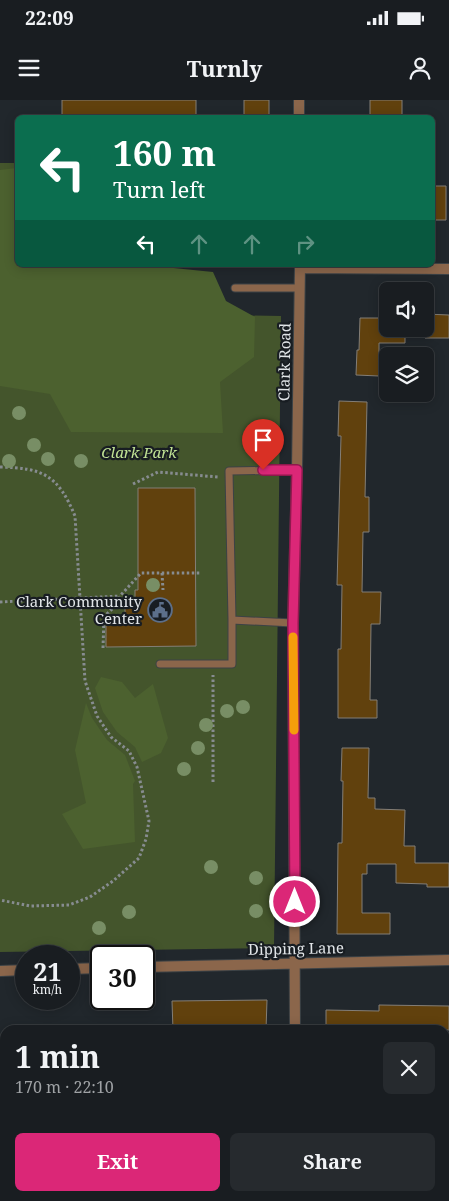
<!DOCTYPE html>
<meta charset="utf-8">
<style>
:root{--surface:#191d21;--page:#262a2e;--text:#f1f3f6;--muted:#9fa2a5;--line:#373b3f;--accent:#db2777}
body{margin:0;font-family:"Noto Serif",serif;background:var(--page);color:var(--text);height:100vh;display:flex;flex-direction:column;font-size:19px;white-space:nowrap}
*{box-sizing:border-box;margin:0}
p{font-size:16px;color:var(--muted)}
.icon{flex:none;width:28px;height:28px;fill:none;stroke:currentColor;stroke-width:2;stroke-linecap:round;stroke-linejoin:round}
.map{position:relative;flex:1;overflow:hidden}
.side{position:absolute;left:0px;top:925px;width:450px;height:176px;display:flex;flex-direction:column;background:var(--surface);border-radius:15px 15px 0 0;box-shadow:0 2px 12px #0003,0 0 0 1px var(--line)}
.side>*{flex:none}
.hud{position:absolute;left:15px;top:15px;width:420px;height:152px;border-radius:8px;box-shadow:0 2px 12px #0003,0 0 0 1px var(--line);background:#0b6e4f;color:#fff;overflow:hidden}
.buttons{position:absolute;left:379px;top:182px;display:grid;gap:10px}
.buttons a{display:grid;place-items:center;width:55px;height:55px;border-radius:8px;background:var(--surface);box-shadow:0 2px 12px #0003,0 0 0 1px var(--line);font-size:25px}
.speed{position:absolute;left:15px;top:845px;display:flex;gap:10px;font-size:25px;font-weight:700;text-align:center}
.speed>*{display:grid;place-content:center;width:65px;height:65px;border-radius:50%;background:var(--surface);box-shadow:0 2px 12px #0003,0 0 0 1px var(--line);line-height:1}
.speed small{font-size:12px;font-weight:400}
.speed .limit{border:2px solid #111;border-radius:8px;background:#fff;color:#111}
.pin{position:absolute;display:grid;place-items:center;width:42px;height:42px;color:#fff;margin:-51px -21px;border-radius:50% 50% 50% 0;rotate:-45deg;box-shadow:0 0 5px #0007}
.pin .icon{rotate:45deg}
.me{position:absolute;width:55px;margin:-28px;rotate:0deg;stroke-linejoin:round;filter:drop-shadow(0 0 4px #0008)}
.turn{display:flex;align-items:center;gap:18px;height:105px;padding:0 15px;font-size:22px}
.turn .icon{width:65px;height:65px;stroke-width:2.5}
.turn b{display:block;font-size:35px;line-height:42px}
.lanes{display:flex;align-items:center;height:48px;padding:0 15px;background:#0003;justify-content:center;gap:25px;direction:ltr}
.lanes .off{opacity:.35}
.round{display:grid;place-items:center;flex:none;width:52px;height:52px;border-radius:8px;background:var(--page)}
.headline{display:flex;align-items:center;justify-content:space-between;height:85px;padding:0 15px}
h1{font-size:30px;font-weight:700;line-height:38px}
.cta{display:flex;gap:10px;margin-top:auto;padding:10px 15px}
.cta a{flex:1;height:58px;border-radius:8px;background:var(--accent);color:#fff;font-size:20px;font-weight:700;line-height:58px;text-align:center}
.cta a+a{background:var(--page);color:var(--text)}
.status{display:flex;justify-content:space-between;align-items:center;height:35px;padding:0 25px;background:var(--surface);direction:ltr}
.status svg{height:14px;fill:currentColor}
header{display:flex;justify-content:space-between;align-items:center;height:65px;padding:0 15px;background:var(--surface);font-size:22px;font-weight:700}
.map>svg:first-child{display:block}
</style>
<div class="status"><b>22:09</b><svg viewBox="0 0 49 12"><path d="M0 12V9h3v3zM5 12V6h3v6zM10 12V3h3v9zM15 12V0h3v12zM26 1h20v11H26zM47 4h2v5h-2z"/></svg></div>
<header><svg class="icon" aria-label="menu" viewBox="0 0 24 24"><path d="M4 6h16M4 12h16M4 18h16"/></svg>Turnly<svg class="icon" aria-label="person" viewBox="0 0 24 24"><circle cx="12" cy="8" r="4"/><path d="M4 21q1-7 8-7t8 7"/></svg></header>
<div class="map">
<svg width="449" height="1101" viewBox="0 0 449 1101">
<rect width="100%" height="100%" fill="#21272c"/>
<path fill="#44552c" d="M0,63H17L18,165L213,215L281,216L274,848L0,852Z"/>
<path fill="#4c612f" d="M17,68L18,165H144L213,172L226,201L255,217L254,257L220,282L223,333L71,332L50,294L0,286V70Z
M101,577L122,582L135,598L153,584L168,638L161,653L142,662L135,647L117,632L103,612L95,588Z
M86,603L92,618L107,640L125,655L135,681L133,684L135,742L83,749L62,714L86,703L75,650Z"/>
<path fill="#61410d" stroke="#837e77" d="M62,0H196V18H62Z
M244,0H269V18H244Z
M370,0H402V18H370Z
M432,86H446V120H432Z
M425,214L449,215V238H425Z
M360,218H388V229H405V243H379V276L356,275L357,250H359Z
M339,301L367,302L365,397H369V432H363L362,492H381L380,524H371L370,600H377V618H338V549H341L342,485H337L341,336H338Z
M138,388H195L196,546L106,547V520H125V501H135V490H138Z
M342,648H369L368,698H375V709L405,710L404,746H415V763H449V787H427V784L396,783V764H367V774H362V813H390V834H337L338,743H342L343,681H341Z
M267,900L266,930H173L172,901Z
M379,905L449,906V930L355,928V930H326V910L379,911Z"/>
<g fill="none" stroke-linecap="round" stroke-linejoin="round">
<g stroke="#3c4246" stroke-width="9">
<path id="service" d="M235,188H300
M293,523L232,520L229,371L297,370
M160,564H232V520
M271,1101H295"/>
</g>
<g stroke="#3c4246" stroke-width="12">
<path id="minor" d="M299,0V18
M300,168L449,169
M144,867L449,860
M69,869L101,868
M0,871L26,870
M295,930L293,523L297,370L300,165
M445,1082H449
M295,1101V1096"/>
</g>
<path stroke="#878c90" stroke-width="3" stroke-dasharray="2.5 2.5" stroke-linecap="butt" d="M0,367C43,368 58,375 75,416L85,581L97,616L111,637L129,651L137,667L149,721L146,739L139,758L113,781L90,797L69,805L30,806L0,800
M133,384L158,372L218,377
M162,473L163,490
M0,502L120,496
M103,548L104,517L118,503L120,496L141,473H200
M213,682V575"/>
<use href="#service" stroke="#8b664b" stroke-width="7"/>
<use href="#minor" stroke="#8b664b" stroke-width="10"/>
</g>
<g fill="#788e65">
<circle cx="19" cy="313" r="7"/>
<circle cx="34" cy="345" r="7"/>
<circle cx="48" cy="359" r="7"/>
<circle cx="9" cy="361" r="7"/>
<circle cx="81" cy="361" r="7"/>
<circle cx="153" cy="485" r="7"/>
<circle cx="243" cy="607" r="7"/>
<circle cx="227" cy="611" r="7"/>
<circle cx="206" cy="625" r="7"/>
<circle cx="198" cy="648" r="7"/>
<circle cx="184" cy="669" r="7"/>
<circle cx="211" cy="767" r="7"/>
<circle cx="256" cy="778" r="7"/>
<circle cx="256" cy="811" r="7"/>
<circle cx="129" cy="812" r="7"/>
<circle cx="99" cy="828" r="7"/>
</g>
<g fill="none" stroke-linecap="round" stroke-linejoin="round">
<g stroke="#8e194d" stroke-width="12">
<path id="route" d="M263,370H297L293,523L295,802"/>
</g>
<use href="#route" stroke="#db2777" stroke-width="9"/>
<path stroke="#f59e0b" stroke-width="9" d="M293,537L294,630"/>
</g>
<defs>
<g id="civic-ring" transform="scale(1.25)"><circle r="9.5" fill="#181d22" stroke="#5c6f8a" stroke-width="1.5"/><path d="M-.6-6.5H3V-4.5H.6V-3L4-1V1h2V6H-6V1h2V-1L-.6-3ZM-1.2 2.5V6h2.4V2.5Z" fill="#5c6f8a"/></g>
</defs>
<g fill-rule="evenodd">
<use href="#civic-ring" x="160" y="510"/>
</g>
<g text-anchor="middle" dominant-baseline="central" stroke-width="4.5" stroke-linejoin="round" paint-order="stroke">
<g font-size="15" fill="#e1e5e8" stroke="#181d22">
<text transform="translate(284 262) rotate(-89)">Clark Road</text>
<text transform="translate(296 848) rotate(-1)">Dipping Lane</text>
</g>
<g font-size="15" font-style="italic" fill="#c0e294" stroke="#181d22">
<text x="139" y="352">Clark Park</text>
</g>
<g font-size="15" fill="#e1e5e8" stroke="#181d22" text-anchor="end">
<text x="142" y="501">Clark Community<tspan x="142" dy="17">Center</tspan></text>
</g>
</g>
</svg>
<div class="buttons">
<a><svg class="icon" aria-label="sound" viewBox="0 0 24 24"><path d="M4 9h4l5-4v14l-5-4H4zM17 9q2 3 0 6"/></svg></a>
<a><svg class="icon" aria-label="layers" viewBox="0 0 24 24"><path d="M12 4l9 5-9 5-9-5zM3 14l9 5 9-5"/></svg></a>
</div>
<div class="speed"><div>21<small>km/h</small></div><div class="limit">30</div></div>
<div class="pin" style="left:263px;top:370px;background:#d93025"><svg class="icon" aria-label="arrive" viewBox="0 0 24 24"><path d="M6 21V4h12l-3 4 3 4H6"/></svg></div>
<svg class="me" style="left:295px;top:802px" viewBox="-20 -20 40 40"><circle r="17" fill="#db2777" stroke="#fff" stroke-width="3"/><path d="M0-11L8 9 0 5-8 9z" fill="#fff"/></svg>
<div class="hud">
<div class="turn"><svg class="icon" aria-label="left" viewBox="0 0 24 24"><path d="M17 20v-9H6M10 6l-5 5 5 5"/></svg><div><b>160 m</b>Turn left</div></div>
<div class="lanes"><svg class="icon" aria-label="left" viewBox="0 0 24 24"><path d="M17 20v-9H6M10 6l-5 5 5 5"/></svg><svg class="icon off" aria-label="ahead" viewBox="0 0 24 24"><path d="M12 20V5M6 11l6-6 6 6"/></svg><svg class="icon off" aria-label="ahead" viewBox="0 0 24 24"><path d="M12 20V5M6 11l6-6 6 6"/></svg><svg class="icon off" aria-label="right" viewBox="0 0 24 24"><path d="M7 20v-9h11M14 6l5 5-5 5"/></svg></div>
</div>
<section class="side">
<div class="headline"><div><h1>1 min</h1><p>170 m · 22:10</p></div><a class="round"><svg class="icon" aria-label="close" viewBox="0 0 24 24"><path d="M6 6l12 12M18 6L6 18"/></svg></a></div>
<div class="cta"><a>Exit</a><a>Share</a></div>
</section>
</div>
